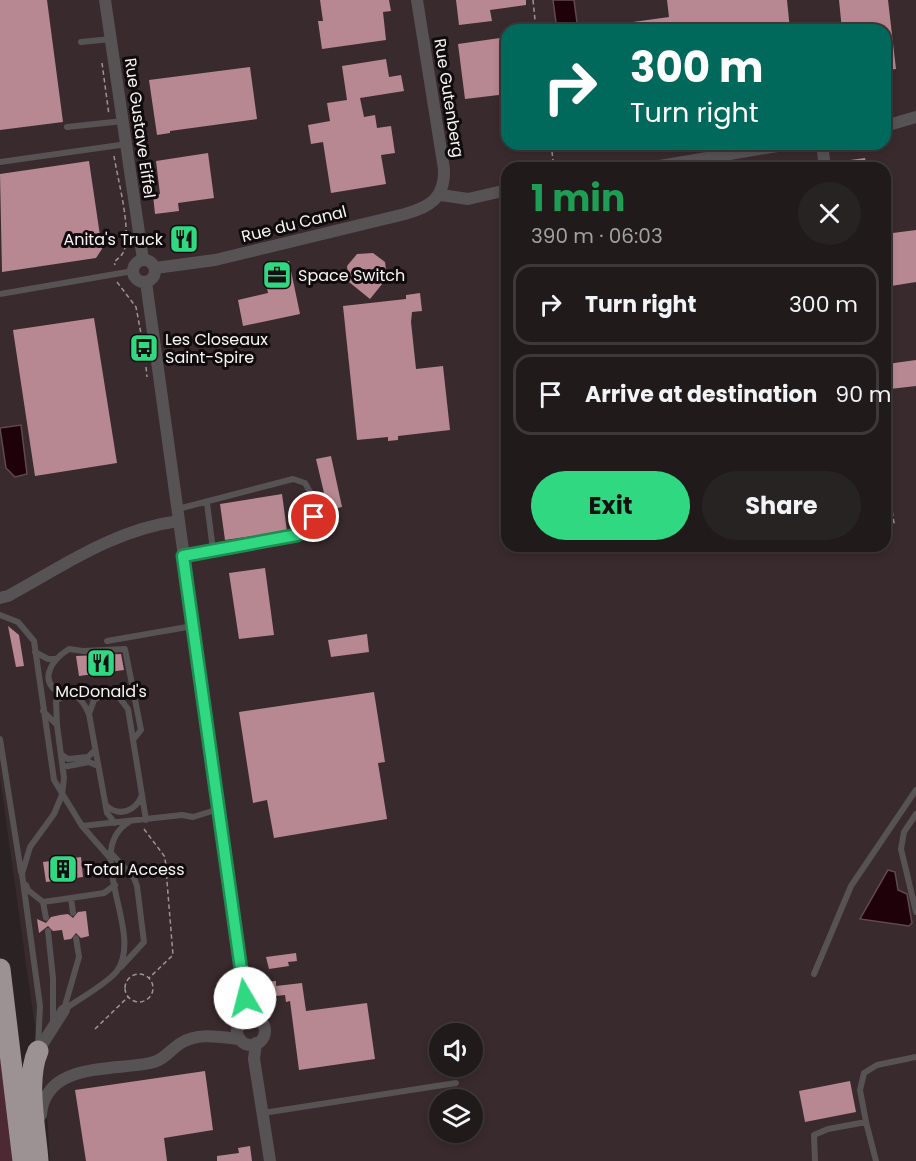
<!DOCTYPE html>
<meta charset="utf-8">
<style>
:root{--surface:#201a1a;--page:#282323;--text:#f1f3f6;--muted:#a2a1a2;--line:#3d3839;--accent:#31d882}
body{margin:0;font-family:Poppins,sans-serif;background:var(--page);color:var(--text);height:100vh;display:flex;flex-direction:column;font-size:22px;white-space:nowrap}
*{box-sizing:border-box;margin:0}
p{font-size:20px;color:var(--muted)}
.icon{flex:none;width:33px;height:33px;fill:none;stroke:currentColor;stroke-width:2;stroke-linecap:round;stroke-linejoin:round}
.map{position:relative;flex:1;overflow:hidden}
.details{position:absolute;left:501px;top:162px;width:390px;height:390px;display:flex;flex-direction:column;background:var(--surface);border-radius:18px;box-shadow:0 3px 9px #0003,0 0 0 2px var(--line)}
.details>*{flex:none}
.banner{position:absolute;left:501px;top:24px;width:390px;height:126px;border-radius:18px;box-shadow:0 3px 9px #0003,0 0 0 2px var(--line);background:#00695c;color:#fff;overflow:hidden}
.controls{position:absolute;left:429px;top:1023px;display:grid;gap:12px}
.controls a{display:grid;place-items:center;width:54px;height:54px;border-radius:50%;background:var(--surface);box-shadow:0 3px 9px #0003,0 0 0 2px var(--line);font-size:30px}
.pin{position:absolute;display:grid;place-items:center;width:51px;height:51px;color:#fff;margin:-26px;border:3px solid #fff;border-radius:50%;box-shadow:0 2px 6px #0007}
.me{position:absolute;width:66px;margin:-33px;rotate:352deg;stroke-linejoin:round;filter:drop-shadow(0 0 4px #0008)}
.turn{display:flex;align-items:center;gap:21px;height:126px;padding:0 30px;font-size:27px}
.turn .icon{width:78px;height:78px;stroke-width:2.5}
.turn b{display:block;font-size:42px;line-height:51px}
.round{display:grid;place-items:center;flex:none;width:63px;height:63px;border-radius:32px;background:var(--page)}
.head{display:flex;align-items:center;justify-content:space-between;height:102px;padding:0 30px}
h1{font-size:36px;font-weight:700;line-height:45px;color:#1e9e55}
.action{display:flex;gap:12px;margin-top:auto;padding:12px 30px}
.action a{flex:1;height:69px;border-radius:36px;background:var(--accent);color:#111;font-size:24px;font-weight:700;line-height:69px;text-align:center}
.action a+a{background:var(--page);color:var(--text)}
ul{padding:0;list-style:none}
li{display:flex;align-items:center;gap:18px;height:81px;margin:0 12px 9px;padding:0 18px;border:3px solid var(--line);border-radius:18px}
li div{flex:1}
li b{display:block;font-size:22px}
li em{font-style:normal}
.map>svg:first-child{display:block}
</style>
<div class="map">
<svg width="916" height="1161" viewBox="0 0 916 1161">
<rect width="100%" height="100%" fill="#2a2223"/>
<path fill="#392a2d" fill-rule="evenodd" d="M0,0H916V1161H50L47,1113L0,778ZM507,30H885V144H507ZM507,168H885V546H507ZM440,1034H472V1066H440ZM440,1100H472V1132H440Z"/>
<path fill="#4d2a33" d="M0,1020L15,1161H0Z"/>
<path fill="#1f0109" stroke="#60494f" stroke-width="1.5" d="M553,0H574L578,30H557Z
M21,425L27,474L15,477L6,468L0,428Z
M888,870L895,872L898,890L907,894L912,923L909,926L860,919Z"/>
<path fill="#b78892" d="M0,0H47L63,122L0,130Z
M320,0H389L391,11L383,12L386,40L322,49L318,21H323Z
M456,0H526V5L490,10L492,21L459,25Z
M667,0H787L790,30H634L633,22L669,17Z
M839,0H888L896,69L885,70V30H842Z
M507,37V94L465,99L458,44Z
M386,59L389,77L401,75L404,91L360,98L364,117L375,115L377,128L391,126L395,153L381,155L386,184L331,193L323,142L311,144L308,125L330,121L327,103L347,100L342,66Z
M250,67L257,119L170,131V133L157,135L149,80Z
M208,153L214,198L178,203L179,211L155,214L153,195L160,194L156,161Z
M865,158L867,168H844L843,161Z
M89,161L102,249L96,258L2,272L0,174Z
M916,230V282L885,287V234Z
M373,253L385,262L387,278L370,299L349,282L347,266L357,254Z
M289,261L300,314L243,326L238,300L268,293L263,267Z
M420,293L422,311L412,312L411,322L416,369L443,366L450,430L398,436V440L388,441V437L357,440L343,306L406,299V295Z
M94,318L117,463L35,476L13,330Z
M916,360V386L890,389L887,364Z
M331,456L342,507L328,510L316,459Z
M282,494L287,531L225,540L220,504Z
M265,568L274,635L239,639L229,573Z
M8,626L19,635L24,666L16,667Z
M367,634L369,652L331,657L328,640Z
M121,654L124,670L79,676L76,656Z
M374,692L385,762L378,763L387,819L274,838L267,800L253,803L239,712Z
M81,857L83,877L46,882L43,862Z
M86,911L89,936L81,938L76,933L71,939L64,940L62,930L53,931L48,926L39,933L37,919L46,923L51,917L60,915L68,914L73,918L78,912Z
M296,953L297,961L288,962L289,966L269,969L266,957Z
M276,981V986L302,983L306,1011L367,1003L375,1059L299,1070L290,1001L286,1002L285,995L267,997L265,982Z
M205,1071L213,1130L164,1138L167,1161H86L75,1090Z
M850,1081L856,1112L805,1122L799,1091Z
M250,1146L252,1161H217V1156L239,1153L238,1148Z"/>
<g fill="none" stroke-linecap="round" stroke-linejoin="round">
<path stroke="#9b9495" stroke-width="1.5" stroke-dasharray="4.5 3" stroke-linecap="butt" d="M533,0L536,30
M102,63L109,115
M551,144L554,168
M114,156C118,181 130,223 125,247C124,254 120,257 114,262L115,265
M117,282L136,307L142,339
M146,367L147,377
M885,467L894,523L885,524
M144,829L165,857L173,955L149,978
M125 988a14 14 0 1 1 28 0a14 14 0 1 1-28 0Z
M95,1029L128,997"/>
<path stroke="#575253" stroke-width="6" d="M81,42L111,39
M67,127L123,121
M0,162L127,144
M0,294L133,271
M207,503L213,550
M178,509L293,479L305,483L315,501L312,524L297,535L184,556
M0,615L18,622L34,641L54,780L82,826L110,858
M107,641L193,626
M35,652L48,659H55
M64,695C36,683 51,660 69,649L83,651L125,649L141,730L133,740
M57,724L56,701C72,687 82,698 89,714
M0,739L21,872
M62,755L68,759L88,757L95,750
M63,767L89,762L98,766
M106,805C119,818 136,811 142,795
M916,814L904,832L901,849L916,912
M115,823L107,813L89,714L94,700L106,693L118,696L128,709L146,820
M82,826L182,815L193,817L219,809
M111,853L134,878L137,886L144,942L121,967
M26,885L28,890L43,902L71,898L73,913
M71,898L104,893L115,885
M43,902L46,918
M48,931L53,978V1021
M814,974L851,886L916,790
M64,1009L79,957L76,938
M64,1010C77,1000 107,984 117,971C145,932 81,851 129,822
M38,1046L40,1006L22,874L30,847L54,814L62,795L64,778L57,725L43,711
M263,1113L456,1083
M866,1122L860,1090L864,1073L877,1065L916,1057
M815,1161L814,1135L828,1129L866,1122L876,1161"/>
<path stroke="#575253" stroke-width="12" d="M105,0L143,260
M885,126L916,117
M822,144L825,168
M648,168L789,144
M441,195L468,199L507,190
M133 271a11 11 0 1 1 22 0a11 11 0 1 1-22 0Z
M155,268L215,260L405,214C430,207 445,198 444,169L417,0
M146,282L245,998L243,1019
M0,598L8,596C63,566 115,529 179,521
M237 1031a14 14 0 1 1 28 0a14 14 0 1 1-28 0Z
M256,1043L254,1059L270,1161
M38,1051L64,1010
M41,1115C45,1062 112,1071 150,1063C163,1061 170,1050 181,1043C199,1032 220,1037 240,1039"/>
<path stroke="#9c9294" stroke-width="21" d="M0,969L23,1161
M38,1051C25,1079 36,1130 38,1161"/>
</g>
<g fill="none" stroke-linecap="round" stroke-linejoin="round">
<g stroke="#208c54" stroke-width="15">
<path id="route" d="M245,998L183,556L297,535L307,530L314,517"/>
</g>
<use href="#route" stroke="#31d882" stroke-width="10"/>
</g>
<defs>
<g id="restaurant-square" transform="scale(1.5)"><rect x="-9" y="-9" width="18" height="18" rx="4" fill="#31d882" stroke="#100c0d"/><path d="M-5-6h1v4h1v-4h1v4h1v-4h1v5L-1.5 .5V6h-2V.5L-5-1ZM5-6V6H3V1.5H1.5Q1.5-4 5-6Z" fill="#111"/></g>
<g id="office-square" transform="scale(1.5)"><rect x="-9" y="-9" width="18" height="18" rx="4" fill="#31d882" stroke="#100c0d"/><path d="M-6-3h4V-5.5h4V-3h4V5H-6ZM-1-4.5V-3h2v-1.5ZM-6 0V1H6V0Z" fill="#111"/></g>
<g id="bus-square" transform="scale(1.5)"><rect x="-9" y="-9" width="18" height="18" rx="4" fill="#31d882" stroke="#100c0d"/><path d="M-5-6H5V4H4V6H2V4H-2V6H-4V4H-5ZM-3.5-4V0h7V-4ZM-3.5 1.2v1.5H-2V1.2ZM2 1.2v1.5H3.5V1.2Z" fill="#111"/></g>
<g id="building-square" transform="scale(1.5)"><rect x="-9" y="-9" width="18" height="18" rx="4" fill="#31d882" stroke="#100c0d"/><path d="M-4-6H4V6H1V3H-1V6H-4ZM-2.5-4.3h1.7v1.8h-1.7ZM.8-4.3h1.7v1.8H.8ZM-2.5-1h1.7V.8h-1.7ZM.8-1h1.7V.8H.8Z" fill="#111"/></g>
</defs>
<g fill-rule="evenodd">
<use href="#restaurant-square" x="184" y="239"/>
<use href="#office-square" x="277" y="275"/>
<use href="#bus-square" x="144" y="348"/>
<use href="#restaurant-square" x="101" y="663"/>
<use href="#building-square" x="63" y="869"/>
</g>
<g text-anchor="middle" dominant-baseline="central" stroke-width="6" stroke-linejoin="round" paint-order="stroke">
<g font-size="16" fill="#f8f2f3" stroke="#100c0d">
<text transform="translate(449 98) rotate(81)">Rue Gutenberg</text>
<text transform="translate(140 128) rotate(82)">Rue Gustave Eiffel</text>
<text transform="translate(294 224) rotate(-14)">Rue du Canal</text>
</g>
<g font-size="16" fill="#f8f2f3" stroke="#100c0d" text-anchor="start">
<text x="163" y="239" text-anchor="end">Anita's Truck</text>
<text x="298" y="275">Space Switch</text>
<text x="165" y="339">Les Closeaux<tspan x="165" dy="18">Saint-Spire</tspan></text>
<text x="101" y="691" text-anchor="middle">McDonald's</text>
<text x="84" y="869">Total Access</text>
</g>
</g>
</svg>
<div class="controls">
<a><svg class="icon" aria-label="sound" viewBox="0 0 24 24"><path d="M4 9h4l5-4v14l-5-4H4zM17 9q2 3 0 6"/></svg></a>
<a><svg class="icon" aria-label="layers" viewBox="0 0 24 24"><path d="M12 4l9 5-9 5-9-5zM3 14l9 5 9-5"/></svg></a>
</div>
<div class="pin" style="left:314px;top:517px;background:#d93025"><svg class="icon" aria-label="arrive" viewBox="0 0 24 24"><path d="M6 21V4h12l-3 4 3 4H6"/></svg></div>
<svg class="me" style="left:245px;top:998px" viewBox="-20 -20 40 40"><circle r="19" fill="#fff"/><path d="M0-13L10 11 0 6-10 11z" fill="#31d882"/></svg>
<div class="banner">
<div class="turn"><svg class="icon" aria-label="right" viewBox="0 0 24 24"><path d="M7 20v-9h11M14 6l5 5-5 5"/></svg><div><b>300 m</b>Turn right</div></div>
</div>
<section class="details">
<div class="head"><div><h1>1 min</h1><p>390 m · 06:03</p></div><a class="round"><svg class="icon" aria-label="close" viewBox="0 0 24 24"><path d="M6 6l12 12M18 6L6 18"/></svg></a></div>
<ul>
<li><svg class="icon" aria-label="right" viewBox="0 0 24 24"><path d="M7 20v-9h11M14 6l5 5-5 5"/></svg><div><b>Turn right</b></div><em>300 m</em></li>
<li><svg class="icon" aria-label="arrive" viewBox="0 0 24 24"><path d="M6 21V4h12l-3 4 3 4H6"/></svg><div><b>Arrive at destination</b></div><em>90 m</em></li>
</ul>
<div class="action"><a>Exit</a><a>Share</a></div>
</section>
</div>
